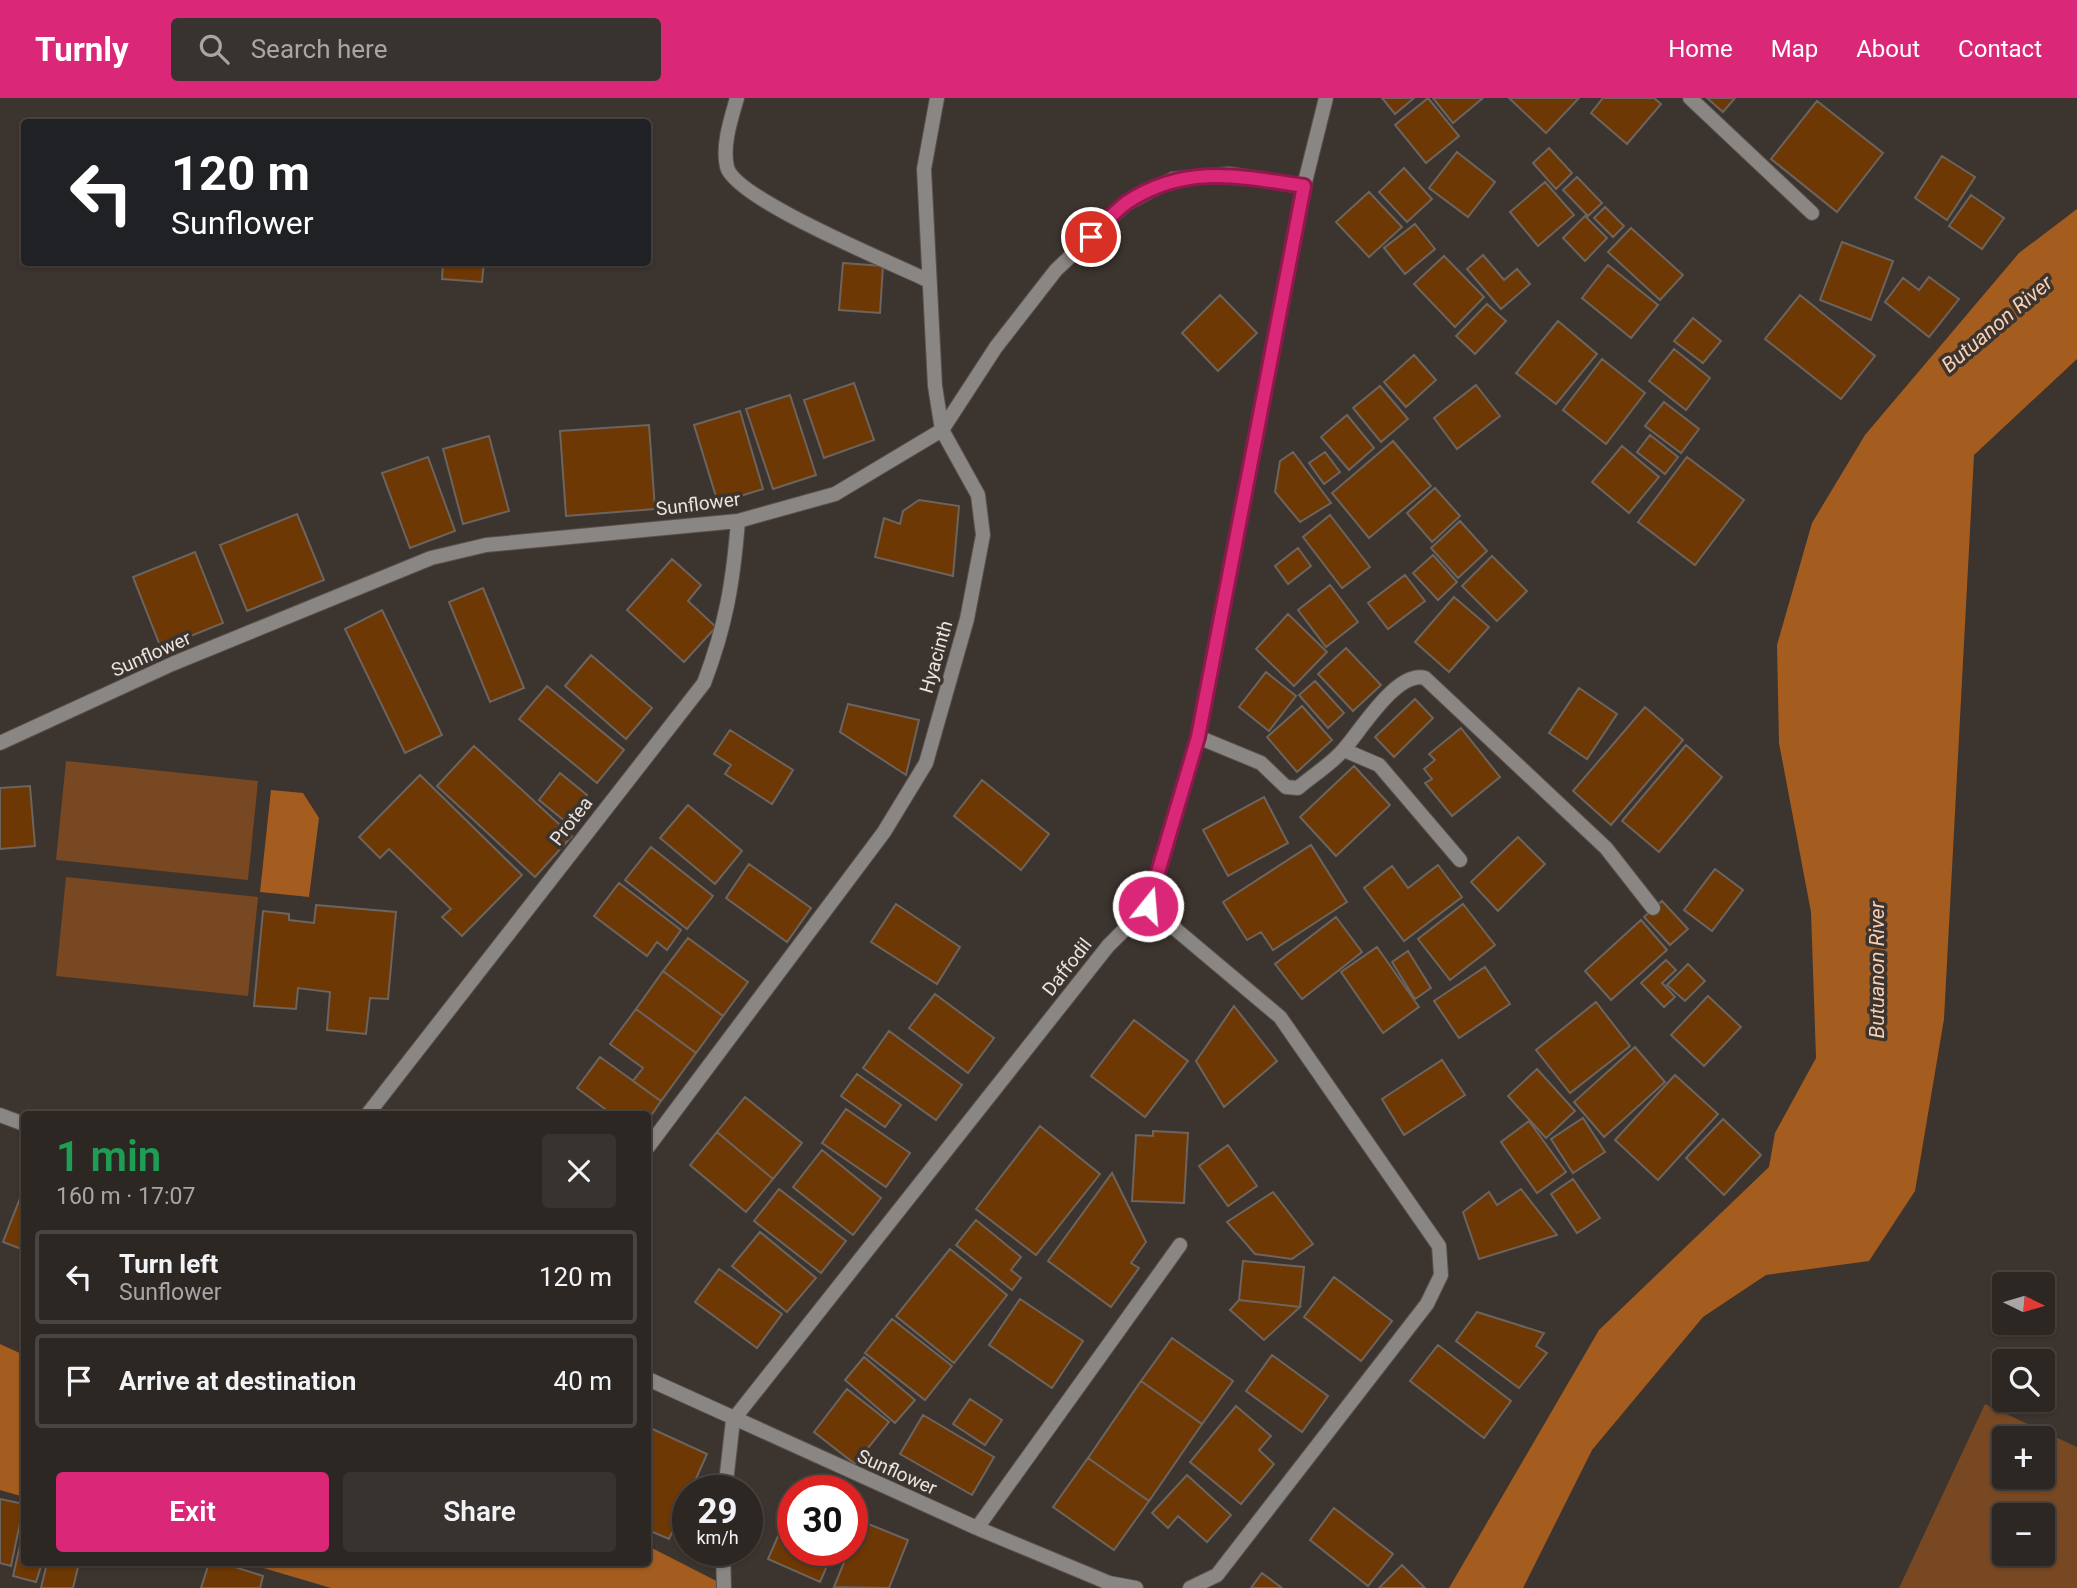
<!DOCTYPE html>
<meta charset="utf-8">
<style>
:root{--surface:#2d2723;--page:#393330;--text:#f1f3f6;--muted:#a7a5a6;--line:#484441;--accent:#db2777}
body{margin:0;font-family:Roboto,sans-serif;background:var(--page);color:var(--text);height:100vh;display:flex;flex-direction:column;font-size:26px;white-space:nowrap}
*{box-sizing:border-box;margin:0}
p{font-size:23px;color:var(--muted)}
.icon{flex:none;width:38px;height:38px;fill:none;stroke:currentColor;stroke-width:2;stroke-linecap:round;stroke-linejoin:round}
.map{position:relative;flex:1;overflow:hidden}
.sheet{position:absolute;left:21px;top:1013px;width:630px;height:455px;display:flex;flex-direction:column;background:var(--surface);border-radius:7px;box-shadow:0 2px 5px #0004,0 0 0 2px var(--line)}
.sheet>*{flex:none}
.hud{position:absolute;left:21px;top:21px;width:630px;height:147px;border-radius:7px;box-shadow:0 2px 5px #0004,0 0 0 2px var(--line);background:#202124;color:#fff;overflow:hidden}
.needle{width:46px;rotate:95deg}
.controls{position:absolute;left:1992px;top:1174px;display:grid;gap:14px}
.controls a{display:grid;place-items:center;width:63px;height:63px;border-radius:7px;background:var(--surface);box-shadow:0 2px 5px #0004,0 0 0 2px var(--line);font-size:35px}
.speed{position:absolute;left:672px;top:1377px;display:flex;gap:14px;font-size:35px;font-weight:700;text-align:center}
.speed>*{display:grid;place-content:center;width:91px;height:91px;border-radius:50%;background:var(--surface);box-shadow:0 2px 5px #0004,0 0 0 2px var(--line);line-height:1}
.speed small{font-size:18px;font-weight:400}
.speed .limit{border:10px solid #d22;background:#fff;color:#111}
.pin{position:absolute;display:grid;place-items:center;width:60px;height:60px;color:#fff;margin:-30px;border:4px solid #fff;border-radius:50%;box-shadow:0 2px 7px #0007}
.me{position:absolute;width:77px;margin:-38px;rotate:17deg;stroke-linejoin:round;filter:drop-shadow(0 0 5px #0008)}
.turn{display:flex;align-items:center;gap:24px;height:147px;padding:0 35px;font-size:32px}
.turn .icon{width:91px;height:91px;stroke-width:2.5}
.turn b{display:block;font-size:49px;line-height:60px}
.round{display:grid;place-items:center;flex:none;width:74px;height:74px;border-radius:7px;background:var(--page)}
.headline{display:flex;align-items:center;justify-content:space-between;height:119px;padding:0 35px}
h1{font-size:42px;font-weight:600;line-height:52px;color:#1e9e55}
.button{display:flex;gap:14px;margin-top:auto;padding:14px 35px}
.button a{flex:1;height:80px;border-radius:7px;background:var(--accent);color:#fff;font-size:28px;font-weight:600;line-height:80px;text-align:center}
.button a+a{background:var(--page);color:var(--text)}
ul{padding:0;list-style:none}
li{display:flex;align-items:center;gap:21px;height:94px;margin:0 14px 10px;padding:0 21px;border:4px solid var(--line);border-radius:7px}
li div{flex:1}
li b{display:block;font-size:26px}
li em{font-style:normal}
header{display:flex;align-items:center;gap:42px;box-sizing:border-box;height:98px;padding:0 35px;background:var(--accent);color:#fff}
header strong{font-size:33px}
nav{display:flex;gap:38px;margin-inline-start:auto;font-size:24px}
.search{width:490px;height:63px;background:var(--page);display:flex;align-items:center;gap:18px;box-sizing:border-box;padding:0 24px;border-radius:7px;color:var(--muted);font-size:26px}
.map>svg:first-child{display:block}
</style>
<header>
<strong>Turnly</strong>
<div class="search"><svg class="icon" aria-label="search" viewBox="0 0 24 24"><circle cx="10" cy="10" r="6"/><path d="M15 15l6 6"/></svg>Search here</div>
<nav><a>Home</a><a>Map</a><a>About</a><a>Contact</a></nav>
</header>
<div class="map">
<svg width="2077" height="1490" viewBox="0 0 2077 1490">
<rect width="100%" height="100%" fill="#3c342f"/>
<path fill="#784822" fill-rule="evenodd" d="M66,663L258,683L248,782L56,762Z
M66,779L258,799L248,898L56,878Z
M1985,1306L2077,1349V1490H1899ZM2004,1340H2042V1379H2004ZM2004,1418H2042V1456H2004Z"/>
<path fill="#a55d1f" d="M2077,111V261L1974,357L1944,921L1915,1093L1869,1163L1766,1177L1703,1219L1592,1352L1523,1490H1449L1599,1232L1769,1069L1775,1035L1816,960L1811,814L1779,645L1777,547L1812,425L1865,337L2019,155Z
M271,692L303,695L319,720L309,799L260,794Z
M0,1246L24,1257V1399L0,1392Z
M648,1448L730,1490H331L246,1465H648Z"/>
<path fill="#6d3804" stroke="#6c645e" stroke-width="2" d="M1382,0H1414L1395,16Z
M1428,0L1459,38L1426,65L1395,27Z
M1433,0H1483L1453,25Z
M1509,0H1579L1546,35Z
M1603,0H1654L1661,6L1627,46L1591,15Z
M1707,0H1735L1723,14Z
M1817,3L1883,55L1837,114L1771,61Z
M1549,50L1572,75L1556,91L1533,65Z
M1457,54L1495,84L1468,119L1429,90Z
M1942,58L1975,79L1947,122L1915,100Z
M1404,70L1432,101L1407,124L1379,94Z
M1577,79L1602,105L1588,118L1563,92Z
M1545,84L1574,117L1538,148L1510,114Z
M1369,94L1402,129L1369,159L1336,124Z
M1971,97L2004,120L1982,151L1949,128Z
M1605,109L1624,128L1613,139L1594,120Z
M1585,118L1607,140L1585,163L1563,140Z
M1415,126L1435,151L1405,176L1384,150Z
M1631,130L1683,177L1660,202L1608,154Z
M1842,144L1893,163L1871,222L1820,202Z
M1483,157L1504,182L1517,171L1530,186L1501,211L1467,171Z
M1444,158L1484,199L1455,229L1414,186Z
M443,164H484L482,184L442,181Z
M843,165L883,168L880,215L839,212Z
M1608,167L1658,207L1631,240L1582,200Z
M1929,179L1959,201L1929,239L1885,204L1903,180L1919,192Z
M1220,197L1257,235L1218,273L1182,235Z
M1800,197L1875,258L1841,301L1765,241Z
M1487,206L1506,223L1475,256L1456,238Z
M1693,220L1721,243L1703,265L1674,243Z
M1558,223L1597,256L1556,306L1516,275Z
M1674,251L1710,280L1686,312L1649,283Z
M1414,257L1436,282L1406,309L1384,284Z
M1602,261L1645,295L1606,346L1563,312Z
M854,285L874,342L824,360L804,302Z
M1476,287L1500,318L1457,351L1434,320Z
M1380,288L1408,321L1381,344L1353,310Z
M790,297L816,377L773,391L746,311Z
M1664,304L1699,331L1681,355L1645,328Z
M740,313L763,391L718,405L694,327Z
M1347,317L1374,350L1349,372L1321,339Z
M649,327L655,411L566,418L560,333Z
M1650,337L1678,359L1665,376L1637,354Z
M489,338L509,413L463,426L443,351Z
M1393,343L1431,388L1369,440L1332,395Z
M1622,348L1659,379L1629,415L1592,384Z
M1293,354L1331,405L1300,424L1275,394L1280,363Z
M1325,354L1340,374L1324,386L1309,365Z
M428,359L455,433L410,450L382,375Z
M1687,359L1744,402L1695,467L1638,424Z
M1435,390L1460,418L1432,444L1407,415Z
M919,402L959,408L953,478L875,459L884,420L900,426L903,413Z
M297,416L324,482L247,513L220,447Z
M1330,417L1370,469L1342,490L1303,439Z
M1460,423L1487,453L1458,480L1431,450Z
M1298,450L1311,468L1288,486L1275,468Z
M195,454L223,525L161,550L133,479Z
M1433,457L1457,484L1438,502L1413,475Z
M1492,458L1527,493L1497,523L1462,488Z
M672,461L701,487L688,503L716,529L684,564L627,512Z
M1405,477L1425,503L1388,531L1368,505Z
M1330,487L1358,524L1326,549L1298,512Z
M483,490L524,590L490,604L449,504Z
M1454,499L1489,529L1449,574L1415,544Z
M382,512L442,637L405,655L345,531Z
M1288,516L1327,554L1294,588L1256,551Z
M1346,550L1381,587L1353,613L1318,576Z
M591,557L652,610L626,641L565,588Z
M1266,574L1296,598L1269,633L1239,609Z
M1315,583L1344,615L1328,630L1299,597Z
M547,588L624,652L597,685L519,621Z
M1579,590L1617,616L1587,661L1549,635Z
M1415,601L1433,620L1394,659L1375,639Z
M848,606L919,622L906,677L840,634Z
M1302,608L1332,642L1297,674L1267,639Z
M1645,609L1683,642L1611,727L1573,693Z
M1461,630L1500,679L1452,718L1425,685L1432,681L1424,671L1435,662L1429,656Z
M730,632L793,672L772,706L725,676L731,667L714,656Z
M1686,647L1722,679L1659,754L1622,723Z
M474,648L572,738L535,779L437,688Z
M1354,668L1390,707L1336,758L1300,719Z
M560,675L587,697L566,724L539,702Z
M420,677L522,777L462,838L442,819L451,811L389,751L380,760L359,739Z
M982,682L1049,736L1021,772L954,718Z
M30,688L35,748L0,751V690Z
M1264,699L1288,745L1228,778L1203,732Z
M688,707L742,753L715,786L660,740Z
M1518,739L1545,766L1498,813L1471,784Z
M1311,747L1347,804L1273,852L1261,834L1247,842L1223,804Z
M651,749L713,798L687,831L625,782Z
M749,766L811,810L787,844L726,800Z
M1438,767L1462,799L1404,843L1364,790L1392,768L1408,790Z
M1715,771L1743,792L1712,833L1684,812Z
M619,785L681,832L667,852L657,844L647,858L594,818Z
M1662,803L1688,831L1670,847L1644,819Z
M896,806L960,849L937,886L871,844Z
M1463,806L1495,847L1450,882L1418,841Z
M316,807L396,814L388,901L370,900L366,936L327,932L330,894L298,890L296,911L254,908L263,813L289,816V822L314,825Z
M1336,819L1362,854L1302,901L1275,866Z
M1641,822L1667,852L1611,902L1585,873Z
M688,840L748,884L723,918L663,873Z
M1377,849L1419,909L1383,935L1341,874Z
M1408,853L1431,890L1415,901L1392,864Z
M1666,862L1676,872L1662,885L1675,899L1664,909L1641,885Z
M1688,866L1705,883L1685,903L1667,887Z
M1485,869L1510,906L1459,940L1434,903Z
M663,873L723,918L696,955L636,911Z
M935,896L994,940L968,975L909,930Z
M1708,898L1741,929L1704,968L1671,937Z
M1596,904L1630,948L1570,995L1536,952Z
M1234,908L1277,963L1224,1009L1196,963Z
M636,911L696,955L661,1003L633,983L643,970L610,946Z
M1134,922L1188,963L1145,1019L1091,978Z
M889,933L962,987L936,1022L863,970Z
M1635,949L1665,984L1604,1039L1574,1004Z
M600,959L661,1003L648,1022V1017H613L577,990Z
M1442,962L1465,997L1404,1037L1382,1001Z
M1537,971L1575,1013L1546,1040L1508,998Z
M857,976L901,1007L885,1029L841,998Z
M1675,977L1718,1016L1658,1082L1615,1042Z
M745,999L802,1045L773,1081L717,1034Z
M846,1011L910,1055L886,1089L822,1045Z
M1583,1020L1605,1054L1573,1075L1551,1041Z
M1723,1021L1761,1057L1724,1097L1686,1060Z
M1529,1023L1566,1074L1537,1095L1501,1044Z
M1040,1028L1100,1076L1036,1157L976,1111Z
M1153,1033L1188,1035L1184,1105L1132,1103L1136,1037L1153,1038Z
M717,1034L773,1081L746,1114L690,1067Z
M1228,1047L1257,1088L1228,1108L1199,1068Z
M822,1052L881,1100L853,1137L793,1089Z
M1112,1075L1146,1144L1131,1165L1139,1170L1111,1209L1048,1163Z
M1573,1081L1600,1120L1577,1135L1551,1096Z
M24,1090V1152L3,1144Z
M779,1091L846,1143L821,1175L754,1123Z
M1521,1091L1557,1137L1479,1161L1463,1114L1489,1094L1497,1107Z
M1273,1094L1313,1146L1292,1161L1255,1156L1227,1124Z
M976,1122L1021,1159L1011,1172L1021,1180L1012,1192L956,1147Z
M760,1134L816,1180L787,1214L732,1168Z
M950,1151L1007,1197L954,1265L896,1218Z
M1243,1163L1304,1169L1300,1209L1239,1202Z
M719,1171L782,1216L757,1250L695,1204Z
M1334,1179L1392,1223L1361,1263L1304,1219Z
M1020,1201L1083,1243L1052,1290L989,1247Z
M1239,1202L1300,1209L1264,1242L1230,1212Z
M1477,1214L1544,1235L1536,1248L1547,1255L1519,1290L1456,1243Z
M892,1221L952,1268L925,1302L865,1255Z
M1172,1240L1233,1283L1202,1326L1141,1283Z
M1438,1247L1511,1303L1484,1340L1410,1283Z
M1272,1257L1328,1298L1302,1334L1246,1293Z
M864,1259L915,1302L895,1325L845,1282Z
M1141,1283L1202,1326L1149,1403L1088,1360Z
M847,1291L889,1324L855,1366L814,1334Z
M970,1301L1002,1322L985,1347L953,1326Z
M1236,1308L1271,1338L1259,1352L1274,1366L1241,1406L1190,1364Z
M923,1317L994,1359L972,1397L900,1356Z
M648,1329L707,1356L669,1441L648,1432Z
M1088,1360L1149,1403L1114,1452L1053,1409Z
M1187,1377L1231,1417L1207,1444L1178,1418L1168,1430L1152,1415Z
M0,1401L24,1406L11,1468L0,1465Z
M793,1404V1452H834L820,1484L768,1461Z
M1334,1410L1393,1456L1368,1488L1310,1442Z
M861,1423L908,1442L889,1490L834,1489L849,1452H852Z
M21,1443L24,1444V1465H42L36,1484L13,1478Z
M47,1465H79L73,1490H41Z
M209,1465H222L263,1478L260,1490H201Z
M1402,1467L1425,1490H1379Z
M1262,1475L1282,1490H1251Z"/>
<g fill="none" stroke-linecap="round" stroke-linejoin="round">
<g stroke="#58504b" stroke-width="16">
<path id="street" d="M737,0C731,21 722,47 727,69C735,101 892,165 927,182
M1690,0L1812,115
M1198,639L1261,665L1286,689L1298,690C1313,677 1333,665 1345,650C1361,632 1397,572 1425,580L1606,750L1653,810
M0,645L172,566L431,460L486,447L738,423L835,396L942,332L996,249L1056,172L1126,106L1173,81L1229,76L1304,88
M1344,652L1379,667L1460,762
M1148,808L1280,919L1439,1148L1441,1177L1427,1206L1217,1477L1190,1490
M0,1017L24,1026
M367,1017L704,585C726,527 733,485 738,423
M648,1049L884,734L926,665L967,521L983,437L978,397L942,332L935,288L924,71L937,0
M648,1281L977,1430L1109,1485L1136,1490
M725,1393L733,1322L1108,848L1148,808L1198,639L1304,88L1326,0
M977,1430L1180,1147
M723,1452L724,1490"/>
</g>
<use href="#street" stroke="#8a8683" stroke-width="14"/>
</g>
<g fill="none" stroke-linecap="round" stroke-linejoin="round">
<g stroke="#8e194d" stroke-width="18">
<path id="route" d="M1091,139C1102,128 1114,114 1126,105C1184,66 1239,78 1304,88L1198,639L1148,808"/>
</g>
<use href="#route" stroke="#db2777" stroke-width="12"/>
</g>
<g text-anchor="middle" dominant-baseline="central" stroke-width="7" stroke-linejoin="round" paint-order="stroke">
<g font-size="19" fill="#e9e4e1" stroke="#3c342f">
<text transform="translate(698 406) rotate(-7)">Sunflower</text>
<text transform="translate(151 556) rotate(-24)">Sunflower</text>
<text transform="translate(936 559) rotate(-74)">Hyacinth</text>
<text transform="translate(571 723) rotate(-52)">Protea</text>
<text transform="translate(1067 869) rotate(-52)">Daffodil</text>
<text transform="translate(897 1374) rotate(24)">Sunflower</text>
</g>
<g font-size="21" font-style="italic" fill="#f8cfb3" stroke="#3c342f">
<text transform="translate(1997 226) rotate(-40)">Butuanon River</text>
<text transform="translate(1877 872) rotate(-90)">Butuanon River</text>
</g>
</g>
</svg>
<div class="controls">
<a><svg class="needle" viewBox="-14 -14 28 28"><path d="M0-13l5 13h-10z" fill="#e53935"/><path d="M0 13l5-13h-10z" fill="#a7a5a6"/></svg></a>
<a><svg class="icon" aria-label="search" viewBox="0 0 24 24"><circle cx="10" cy="10" r="6"/><path d="M15 15l6 6"/></svg></a>
<a>+</a>
<a>−</a>
</div>
<div class="speed"><div>29<small>km/h</small></div><div class="limit">30</div></div>
<div class="pin" style="left:1091px;top:139px;background:#d93025"><svg class="icon" aria-label="arrive" viewBox="0 0 24 24"><path d="M6 21V4h12l-3 4 3 4H6"/></svg></div>
<svg class="me" style="left:1148px;top:808px" viewBox="-20 -20 40 40"><circle r="17" fill="#db2777" stroke="#fff" stroke-width="3"/><path d="M0-11L8 9 0 5-8 9z" fill="#fff"/></svg>
<div class="hud">
<div class="turn"><svg class="icon" aria-label="left" viewBox="0 0 24 24"><path d="M17 20v-9H6M10 6l-5 5 5 5"/></svg><div><b>120 m</b>Sunflower</div></div>
</div>
<section class="sheet">
<div class="headline"><div><h1>1 min</h1><p>160 m · 17:07</p></div><a class="round"><svg class="icon" aria-label="close" viewBox="0 0 24 24"><path d="M6 6l12 12M18 6L6 18"/></svg></a></div>
<ul>
<li><svg class="icon" aria-label="left" viewBox="0 0 24 24"><path d="M17 20v-9H6M10 6l-5 5 5 5"/></svg><div><b>Turn left</b><p>Sunflower</p></div><em>120 m</em></li>
<li><svg class="icon" aria-label="arrive" viewBox="0 0 24 24"><path d="M6 21V4h12l-3 4 3 4H6"/></svg><div><b>Arrive at destination</b></div><em>40 m</em></li>
</ul>
<div class="button"><a>Exit</a><a>Share</a></div>
</section>
</div>
